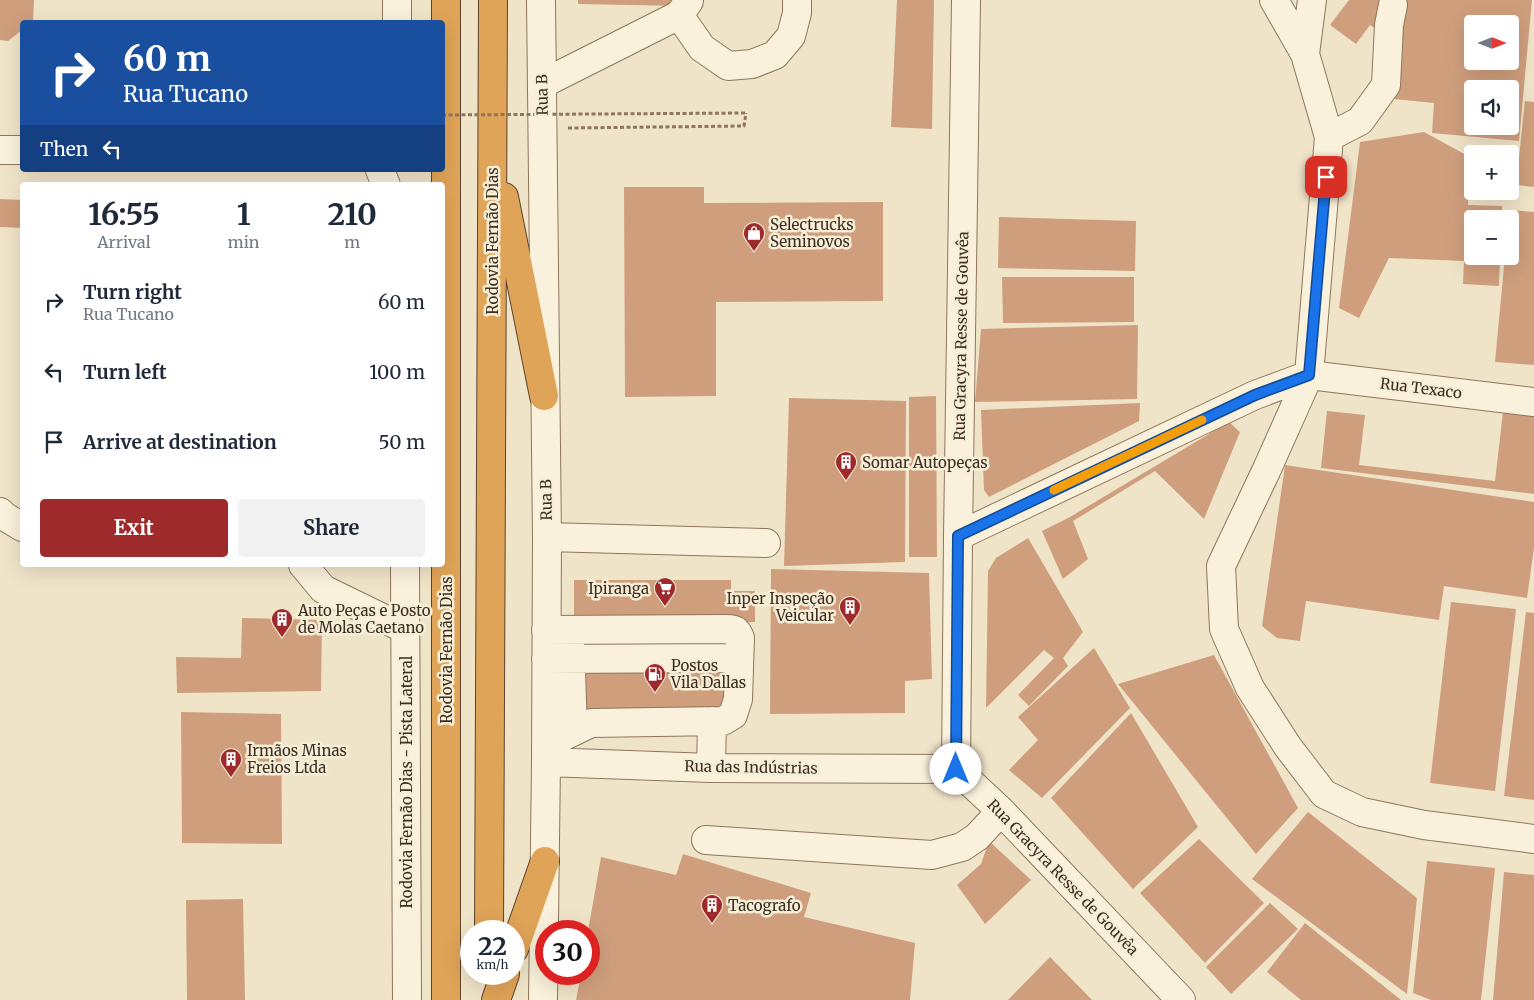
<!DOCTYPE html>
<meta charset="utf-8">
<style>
:root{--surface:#fff;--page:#f2f2f3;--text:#1f2937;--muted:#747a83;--accent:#9e2a2b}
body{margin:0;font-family:Merriweather,serif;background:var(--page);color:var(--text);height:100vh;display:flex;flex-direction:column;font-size:19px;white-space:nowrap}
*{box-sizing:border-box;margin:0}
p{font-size:16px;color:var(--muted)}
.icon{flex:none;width:28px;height:28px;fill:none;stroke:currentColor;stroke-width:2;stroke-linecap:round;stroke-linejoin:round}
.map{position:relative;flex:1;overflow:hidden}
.details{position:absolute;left:20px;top:182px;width:425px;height:385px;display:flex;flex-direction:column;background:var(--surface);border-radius:5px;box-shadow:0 5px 20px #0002}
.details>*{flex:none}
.banner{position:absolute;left:20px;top:20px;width:425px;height:152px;border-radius:5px;box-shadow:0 5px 20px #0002;background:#1a4fa0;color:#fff;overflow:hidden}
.needle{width:32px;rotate:90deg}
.fabs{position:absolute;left:1464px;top:15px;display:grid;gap:10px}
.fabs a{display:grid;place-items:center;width:55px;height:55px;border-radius:5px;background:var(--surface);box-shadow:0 5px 20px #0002;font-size:25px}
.speed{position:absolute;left:460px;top:920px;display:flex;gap:10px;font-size:25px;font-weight:700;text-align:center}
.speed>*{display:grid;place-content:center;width:65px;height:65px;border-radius:50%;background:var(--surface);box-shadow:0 5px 20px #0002;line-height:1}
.speed small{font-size:12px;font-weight:400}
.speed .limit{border:8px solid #d22;background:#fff;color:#111}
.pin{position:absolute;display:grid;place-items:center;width:42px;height:42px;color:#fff;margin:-21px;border-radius:10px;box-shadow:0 2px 8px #0006}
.me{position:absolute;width:55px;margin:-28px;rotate:0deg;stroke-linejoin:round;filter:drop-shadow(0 0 4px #0008)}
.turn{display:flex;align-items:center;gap:18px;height:105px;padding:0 20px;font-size:22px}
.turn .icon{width:65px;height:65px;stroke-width:2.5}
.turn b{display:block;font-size:35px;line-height:42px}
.then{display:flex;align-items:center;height:48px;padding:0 20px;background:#0003;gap:10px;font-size:19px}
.eta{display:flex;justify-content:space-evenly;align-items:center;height:85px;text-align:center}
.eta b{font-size:30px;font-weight:700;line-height:35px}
.cta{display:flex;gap:10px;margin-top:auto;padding:10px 20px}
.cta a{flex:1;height:58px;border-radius:5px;background:var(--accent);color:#fff;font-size:20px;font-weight:700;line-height:58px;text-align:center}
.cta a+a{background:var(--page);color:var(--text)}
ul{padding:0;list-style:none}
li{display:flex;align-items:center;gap:15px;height:70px;padding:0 20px}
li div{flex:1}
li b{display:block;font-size:19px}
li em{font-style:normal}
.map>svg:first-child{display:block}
</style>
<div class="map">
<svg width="1534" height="1000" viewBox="0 0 1534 1000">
<rect width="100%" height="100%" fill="#f0e4c8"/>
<path fill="#cf9f7d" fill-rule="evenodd" d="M0,0H34L33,22H22V30L8,41L0,40Z
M578,0H680V6L578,4Z
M897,0H934L932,129L891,127Z
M1349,0H1384L1377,30L1370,25L1356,44L1330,25Z
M1404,0H1532L1519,141L1432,133L1434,103L1394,99ZM1472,24H1510V61H1472ZM1472,89H1510V126H1472Z
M1525,101L1534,102V187L1516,185Z
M1424,132L1470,157L1468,205L1502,206V219H1472V256H1500L1499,286L1463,284L1464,261L1389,258L1359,318L1339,308L1360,142Z
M624,187H704V203L883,202V301L716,302V396L625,397Z
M0,199L22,200V228L0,227Z
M1509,210L1534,212V365L1495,362L1505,256H1510Z
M999,217L1136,221L1135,271L998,268Z
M1002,277H1134V322L1003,323Z
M1138,325L1137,399L975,402L981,329Z
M936,396L937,557H909V397Z
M789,398L906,401L905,562L784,566Z
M1140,403L1139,421L989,497L984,490L981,410Z
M1327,411L1365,415L1359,465L1495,481L1503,412L1534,416V494L1321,468Z
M1229,422L1240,432L1204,519L1155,471L1073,521L1088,559L1063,579L1042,531L1070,517Z
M1285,465L1534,502V548L1527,598L1444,586L1439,620L1306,601L1300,641L1277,638L1262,626Z
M1028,538L1083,632L1063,658L1068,666L1029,706L1018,695L1054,658L1044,650L986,708L988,571L996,558Z
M771,569L929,573L932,679L905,681V713L770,714Z
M574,580H731V591H755V622L574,623Z
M1451,602L1516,609L1495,791L1430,783Z
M1526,612L1534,613V800L1504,796Z
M242,618L322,620L321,691L177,693L176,657L241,658Z
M1094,648L1130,708L1042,798L1009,770L1038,740L1018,717Z
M1214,655L1298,808L1256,854L1118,684Z
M581,671L730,673V716L580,714Z
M181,712L281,714L282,844L182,843Z
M1131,713L1198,827L1133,889L1051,798Z
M1308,812L1417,898L1407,994L1252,879Z
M1199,839L1264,903L1205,963L1140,893Z
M989,841L1031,880L985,924L957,885L981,864Z
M683,854L811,893L804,917L915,943L910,1000H576L581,974H589L588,931L601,857L676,875Z
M1427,861L1495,868L1481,1000H1431L1413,993Z
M1504,872L1534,875V1000H1493Z
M243,899L245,1000H187L186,900Z
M1270,903L1298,929L1231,994L1206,967Z
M1305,923L1401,1000H1301L1267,972Z
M1050,957L1092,1000H1008Z"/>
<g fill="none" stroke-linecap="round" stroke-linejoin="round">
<g stroke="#8d765c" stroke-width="30">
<path id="minor" d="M397,0V22
M541,0L547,537L546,762L543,1000
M966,0L958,536L956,769L1001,811L1181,1000
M1274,0L1305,54L1329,137L1309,375L1267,469L1221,566L1224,629L1250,688L1288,747L1324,794L1362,812L1424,825L1534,839
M679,15L702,48L728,66L752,64L775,55L791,36L797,13V0
M1305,54L1312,0
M542,84L679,15L689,1
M1329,137L1360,121L1386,85L1389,25L1393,5
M0,150H22
M380,170L386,185
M0,512L4,516L22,527
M958,536L1255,395L1309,375L1534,402
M547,537L766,543
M303,565L323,589L405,629
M405,565L407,1000
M546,630L727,629C735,629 737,630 740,638L738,699L733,715L723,721L591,723L546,745
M570,641L573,731
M546,659L739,658
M546,762L711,768L956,769
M711,768L712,721
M706,840L932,855L962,847L977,837L1001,811"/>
</g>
<g stroke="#5b4430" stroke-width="30">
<path id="highway" d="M446,0V1000
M504,197L544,396
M489,931L493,0
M514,949L545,861
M496,1000L505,974"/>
</g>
<path stroke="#8d765c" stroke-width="3" stroke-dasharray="4 2.5" stroke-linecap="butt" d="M568,128L744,126L746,113"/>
<use href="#minor" stroke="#faf1dc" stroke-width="28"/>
<use href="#highway" stroke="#e0a458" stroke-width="28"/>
<path stroke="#8d765c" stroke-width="3" stroke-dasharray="4 2.5" stroke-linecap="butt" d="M442,115L746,113"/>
</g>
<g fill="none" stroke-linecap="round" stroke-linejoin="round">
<g stroke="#114b97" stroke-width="12">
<path id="route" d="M956,769L958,536L1255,395L1309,375L1326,177"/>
</g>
<use href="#route" stroke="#1a73e8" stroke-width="9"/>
<path stroke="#f59e0b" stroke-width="9" d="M1054,490L1202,420"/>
</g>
<defs>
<g id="shop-pin" transform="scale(1.125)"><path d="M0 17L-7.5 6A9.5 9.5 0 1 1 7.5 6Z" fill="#9e2a2b" stroke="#f7eed8"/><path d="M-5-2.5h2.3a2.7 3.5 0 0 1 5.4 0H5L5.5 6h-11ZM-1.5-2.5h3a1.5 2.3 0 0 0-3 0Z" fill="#fff"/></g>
<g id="building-pin" transform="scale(1.125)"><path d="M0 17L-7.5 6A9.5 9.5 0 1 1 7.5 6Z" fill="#9e2a2b" stroke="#f7eed8"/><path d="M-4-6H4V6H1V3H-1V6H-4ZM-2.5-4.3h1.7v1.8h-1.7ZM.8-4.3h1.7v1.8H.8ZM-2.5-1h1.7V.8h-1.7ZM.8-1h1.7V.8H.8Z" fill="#fff"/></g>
<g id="supermarket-pin" transform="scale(1.125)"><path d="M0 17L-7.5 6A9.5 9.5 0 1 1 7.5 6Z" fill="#9e2a2b" stroke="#f7eed8"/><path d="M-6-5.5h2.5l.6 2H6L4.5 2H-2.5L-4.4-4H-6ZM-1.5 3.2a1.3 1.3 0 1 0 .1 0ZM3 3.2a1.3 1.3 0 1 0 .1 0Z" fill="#fff"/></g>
<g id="fuel-pin" transform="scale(1.125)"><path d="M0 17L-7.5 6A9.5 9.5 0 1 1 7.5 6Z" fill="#9e2a2b" stroke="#f7eed8"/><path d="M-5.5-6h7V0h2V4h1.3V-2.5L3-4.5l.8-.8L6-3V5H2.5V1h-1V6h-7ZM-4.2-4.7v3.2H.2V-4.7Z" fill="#fff"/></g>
</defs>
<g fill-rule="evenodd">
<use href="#shop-pin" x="754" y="233"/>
<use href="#building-pin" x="846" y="462"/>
<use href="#supermarket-pin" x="665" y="588"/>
<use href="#building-pin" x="850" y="607"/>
<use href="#building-pin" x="282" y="619"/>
<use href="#fuel-pin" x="655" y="674"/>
<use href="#building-pin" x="231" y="759"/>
<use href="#building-pin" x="712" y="905"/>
</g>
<g text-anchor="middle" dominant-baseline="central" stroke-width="5" stroke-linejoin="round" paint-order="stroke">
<g font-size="15" fill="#3d2e20" stroke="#f7eed8">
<text transform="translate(542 95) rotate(-91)">Rua B</text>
<text transform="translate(492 241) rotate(-90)">Rodovia Fernão Dias</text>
<text transform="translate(961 336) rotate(-89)">Rua Gracyra Resse de Gouvêa</text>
<text transform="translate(1421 388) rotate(7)">Rua Texaco</text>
<text transform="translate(546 500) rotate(-91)">Rua B</text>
<text transform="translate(446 650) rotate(-90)">Rodovia Fernão Dias</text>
<text transform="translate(751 767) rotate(1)">Rua das Indústrias</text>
<text transform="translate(406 782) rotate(-90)">Rodovia Fernão Dias - Pista Lateral</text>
<text transform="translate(1063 877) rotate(46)">Rua Gracyra Resse de Gouvêa</text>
</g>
<g font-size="15" fill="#3d2e20" stroke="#f7eed8" text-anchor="start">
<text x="770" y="224">Selectrucks<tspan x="770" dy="17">Seminovos</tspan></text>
<text x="862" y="462">Somar Autopeças</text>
<text x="649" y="588" text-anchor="end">Ipiranga</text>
<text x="834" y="598" text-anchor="end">Inper Inspeção<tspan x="834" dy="17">Veicular</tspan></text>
<text x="298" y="610">Auto Peças e Posto<tspan x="298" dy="17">de Molas Caetano</tspan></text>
<text x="671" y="665">Postos<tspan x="671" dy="17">Vila Dallas</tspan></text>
<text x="247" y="750">Irmãos Minas<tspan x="247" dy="17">Freios Ltda</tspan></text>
<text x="728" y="905">Tacografo</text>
</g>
</g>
</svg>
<div class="fabs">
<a><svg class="needle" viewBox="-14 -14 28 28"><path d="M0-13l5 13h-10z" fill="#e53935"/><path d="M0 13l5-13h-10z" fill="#747a83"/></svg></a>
<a><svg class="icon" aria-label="sound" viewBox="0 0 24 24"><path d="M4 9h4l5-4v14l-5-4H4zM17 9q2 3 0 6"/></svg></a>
<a>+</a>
<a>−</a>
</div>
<div class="speed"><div>22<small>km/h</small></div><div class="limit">30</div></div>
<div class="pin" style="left:1326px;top:177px;background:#d93025"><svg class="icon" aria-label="arrive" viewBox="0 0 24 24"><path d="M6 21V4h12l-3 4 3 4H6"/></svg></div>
<svg class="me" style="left:956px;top:769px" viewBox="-20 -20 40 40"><circle r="19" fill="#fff"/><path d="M0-13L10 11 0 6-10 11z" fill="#1a73e8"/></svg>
<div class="banner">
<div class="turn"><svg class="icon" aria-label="right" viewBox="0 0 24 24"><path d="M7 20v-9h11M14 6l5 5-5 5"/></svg><div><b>60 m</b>Rua Tucano</div></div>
<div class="then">Then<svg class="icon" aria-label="left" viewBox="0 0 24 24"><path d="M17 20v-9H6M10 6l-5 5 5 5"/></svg></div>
</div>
<section class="details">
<div class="eta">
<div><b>16:55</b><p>Arrival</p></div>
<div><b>1</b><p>min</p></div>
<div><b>210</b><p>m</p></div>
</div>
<ul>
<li><svg class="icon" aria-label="right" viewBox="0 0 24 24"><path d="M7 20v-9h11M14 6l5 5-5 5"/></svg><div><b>Turn right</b><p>Rua Tucano</p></div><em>60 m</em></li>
<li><svg class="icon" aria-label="left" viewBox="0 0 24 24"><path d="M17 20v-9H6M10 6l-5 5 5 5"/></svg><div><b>Turn left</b></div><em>100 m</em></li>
<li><svg class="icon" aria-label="arrive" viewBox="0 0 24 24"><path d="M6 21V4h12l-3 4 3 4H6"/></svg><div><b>Arrive at destination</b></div><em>50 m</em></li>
</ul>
<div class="cta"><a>Exit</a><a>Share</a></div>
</section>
</div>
